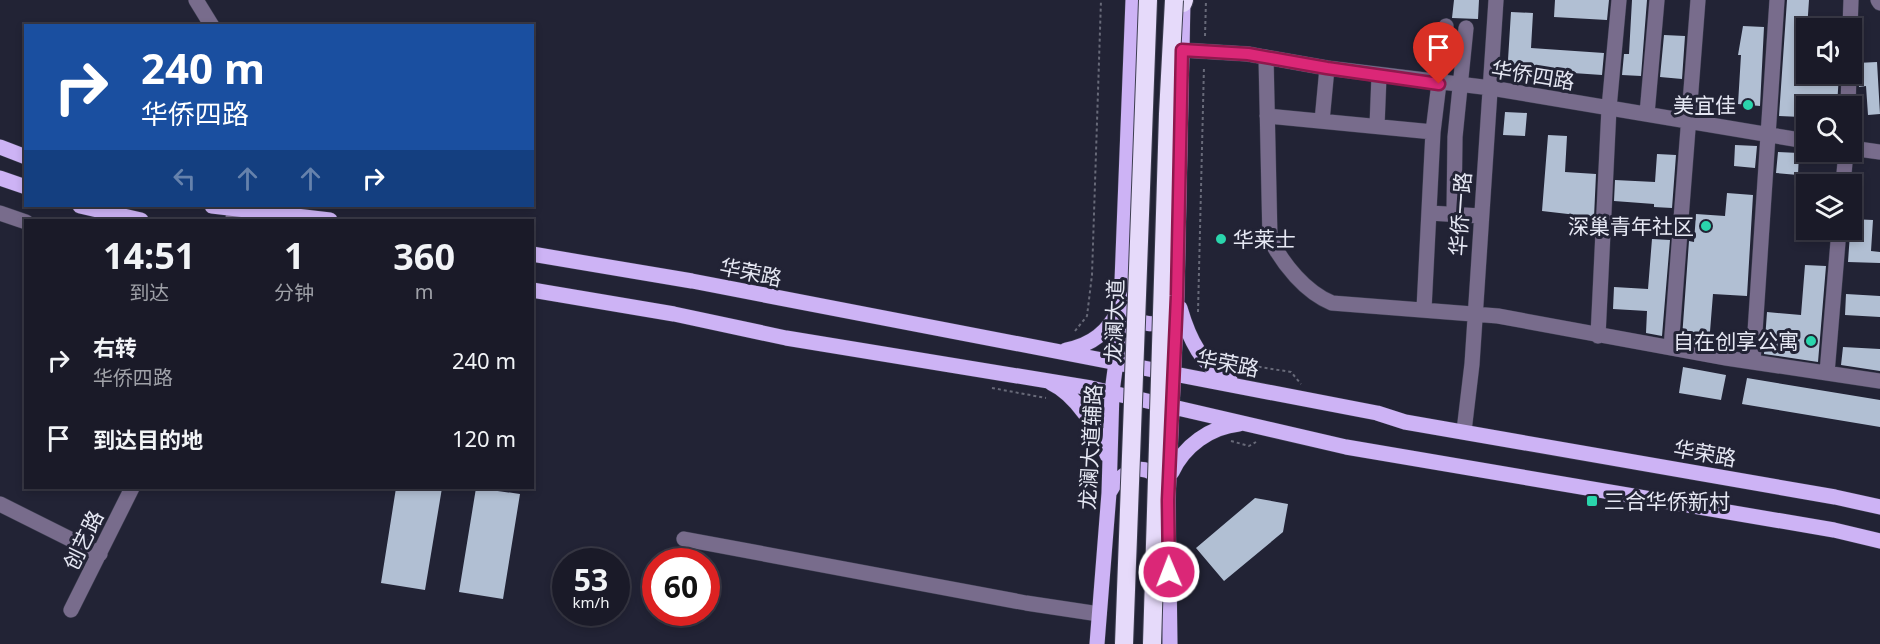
<!DOCTYPE html>
<html lang="zh">
<meta charset="utf-8">
<style>
:root{--surface:#1a1a28;--page:#272734;--text:#f1f3f6;--muted:#9fa1a8;--line:#383845}
body{margin:0;font-family:"Noto Sans","Noto Sans SC",sans-serif;background:var(--page);color:var(--text);height:100vh;display:flex;flex-direction:column;font-size:22px;white-space:nowrap}
*{box-sizing:border-box;margin:0}
p{font-size:20px;color:var(--muted)}
.icon{flex:none;width:33px;height:33px;fill:none;stroke:currentColor;stroke-width:2;stroke-linecap:round;stroke-linejoin:round}
.map{position:relative;flex:1;overflow:hidden}
.side{position:absolute;left:24px;top:219px;width:510px;height:270px;display:flex;flex-direction:column;background:var(--surface);border-radius:0px;box-shadow:0 3px 9px #0003,0 0 0 2px var(--line)}
.side>*{flex:none}
.banner{position:absolute;left:24px;top:24px;width:510px;height:183px;border-radius:0px;box-shadow:0 3px 9px #0003,0 0 0 2px var(--line);background:#1a4fa0;color:#fff;overflow:hidden}
.controls{position:absolute;left:1796px;top:18px;display:grid;gap:12px}
.controls a{display:grid;place-items:center;width:66px;height:66px;border-radius:0px;background:var(--surface);box-shadow:0 3px 9px #0003,0 0 0 2px var(--line);font-size:30px}
.speed{position:absolute;left:552px;top:548px;display:flex;gap:12px;font-size:30px;font-weight:700;text-align:center}
.speed>*{display:grid;place-content:center;width:78px;height:78px;border-radius:50%;background:var(--surface);box-shadow:0 3px 9px #0003,0 0 0 2px var(--line);line-height:1}
.speed small{font-size:15px;font-weight:400}
.speed .limit{border:9px solid #d22;background:#fff;color:#111}
.pin{position:absolute;display:grid;place-items:center;width:51px;height:51px;color:#fff;margin:-62px -26px;border-radius:50% 50% 50% 0;rotate:-45deg;box-shadow:0 0 6px #0007}
.pin .icon{rotate:45deg}
.me{position:absolute;width:66px;margin:-33px;rotate:359deg;stroke-linejoin:round;filter:drop-shadow(0 0 4px #0008)}
.turn{display:flex;align-items:center;gap:21px;height:126px;padding:0 18px;font-size:27px}
.turn .icon{width:78px;height:78px;stroke-width:2.5}
.turn b{display:block;font-size:42px;line-height:51px}
.lanes{display:flex;align-items:center;height:57px;padding:0 18px;background:#0003;justify-content:center;gap:30px;direction:ltr}
.lanes .off{opacity:.35}
.eta{display:flex;justify-content:space-evenly;align-items:center;height:102px;text-align:center}
.eta b{font-size:36px;font-weight:700;line-height:42px}
ul{padding:0;list-style:none}
li{display:flex;align-items:center;gap:18px;height:78px;padding:0 18px}
li div{flex:1}
li b{display:block;font-size:22px}
li em{font-style:normal}
.map>svg:first-child{display:block}
</style>
<div class="map">
<svg width="1880" height="644" viewBox="0 0 1880 644">
<rect width="100%" height="100%" fill="#222335"/>
<path fill="#b1bfd3" d="M1454,0H1479L1478,19L1452,18Z
M1555,0H1609L1607,20L1554,17Z
M1632,0H1647L1641,76L1622,75L1624,54H1629Z
M1787,0H1809L1804,74H1839L1837,106H1802L1801,117L1779,116Z
M1511,12L1533,13L1531,48L1604,53L1602,75L1529,70V78L1507,76Z
M1743,26L1764,27L1760,106L1738,104L1741,55H1738Z
M1664,35L1685,36L1682,79L1660,77Z
M1877,62L1880,114L1868,115L1866,86L1859,87L1857,63Z
M1505,112L1527,113L1525,136L1503,135Z
M1548,135L1567,136L1565,172L1596,174L1594,217L1542,211Z
M1735,145L1757,146L1755,168L1734,166Z
M1778,152L1799,153L1798,175L1776,173Z
M1657,154L1676,155L1672,208L1654,207V204L1614,201L1615,180L1655,182Z
M1727,193L1753,195L1747,296L1713,294L1709,344L1688,341V338H1682L1689,241L1694,242L1696,214L1725,216Z
M1851,219L1873,220L1871,251L1880,252V263L1848,262Z
M1652,239L1670,240L1662,336L1646,333L1647,311L1613,309L1614,287L1648,289Z
M1805,265L1826,266L1818,362L1764,354L1767,312L1801,315Z
M1846,294L1880,296V317L1845,315Z
M1843,347L1880,349V371L1841,365Z
M1683,367L1726,375L1721,400L1679,393Z
M1747,378L1880,400V427L1742,404Z
M396,488H442L425,590L381,583Z
M476,488L520,494L503,599L459,592Z
M1255,498L1288,504L1283,532L1224,581L1196,548Z"/>
<g fill="none" stroke-linecap="round" stroke-linejoin="round">
<g stroke="#3d3e50" stroke-width="16">
<path id="minor" d="M196,0L212,26
M1878,0L1880,3
M1850,28L1851,0
M1182,50L1248,54L1327,68L1491,88L1806,141
M1266,57L1270,239C1283,264 1305,292 1332,303L1498,316L1726,358L1880,381
M1848,106L1849,74
M1647,114L1657,0
M1267,116L1433,132
M1322,121L1327,68
M1377,126L1379,76
M1851,148L1880,152
M1843,184L1846,152
M0,213L26,222
M1429,213L1481,216
M1454,214L1455,137L1466,28
M233,220L234,206
M1424,309L1433,132L1446,26
M1598,336L1609,108L1619,0
M1671,348L1698,0
M1753,362L1777,0
M1827,373L1839,230
M1464,431L1472,364L1496,0
M0,504L100,554
M684,539L1026,603L1099,614
M71,610L132,488"/>
</g>
<g stroke="#3d3e50" stroke-width="16">
<path id="major" d="M0,147L26,157
M0,178L26,187
M80,206L141,220
M212,206L330,220
M532,254L692,281L1377,413L1405,422L1835,497L1880,507
M532,290L674,314L786,338L1091,388L1346,447L1834,530L1880,541
M1180,308C1189,339 1202,366 1231,382
M1127,314C1142,325 1154,327 1171,318
M1066,350C1092,345 1108,332 1120,308
M1051,383C1075,394 1099,430 1107,455
M1172,472C1184,446 1210,427 1239,424
M1109,493C1120,472 1145,457 1162,483
M1097,644L1109,493L1112,392L1120,332L1133,0
M1170,644L1168,500L1177,296L1183,0"/>
</g>
<g stroke="#3d3e50" stroke-width="20">
<path id="highway" d="M1183,3L1184,0"/>
</g>
<path stroke="#686a79" stroke-width="2" stroke-dasharray="3 3" stroke-linecap="butt" d="M1205,36L1206,0
M1198,312L1204,66
M1075,331L1087,316L1092,275L1101,0
M1229,362L1291,372L1301,384
M992,388L1046,398
M1231,441L1249,446L1256,442"/>
<use href="#minor" stroke="#786c8c" stroke-width="15"/>
<use href="#major" stroke="#cdb3f5" stroke-width="15"/>
<use href="#highway" stroke="#e6dafa" stroke-width="18"/>
<g stroke="#3d3e50" stroke-width="20" stroke-linecap="butt">
<path id="highway-bridge" d="M1124,644L1148,0
M1152,644L1168,114L1174,0"/>
</g>
<use href="#highway-bridge" stroke="#e6dafa" stroke-width="18"/>
</g>
<g fill="none" stroke-linecap="round" stroke-linejoin="round">
<g stroke="#8e194d" stroke-width="15">
<path id="route" d="M1169,572L1168,500L1177,296L1182,50L1248,54L1327,68L1439,84"/>
</g>
<use href="#route" stroke="#db2777" stroke-width="10"/>
</g>
<g fill="#2ad5ac" stroke="#222335" stroke-width="2">
<circle cx="1748" cy="105" r="6"/>
<circle cx="1706" cy="226" r="6"/>
<circle cx="1221" cy="239" r="6"/>
<circle cx="1811" cy="341" r="6"/>
<rect x="1586" y="495" width="12" height="12" rx="3"/>
</g>
<g text-anchor="middle" dominant-baseline="central" stroke-width="6" stroke-linejoin="round" paint-order="stroke">
<g font-size="21" fill="#e5e7f3" stroke="#222335">
<text transform="translate(1533 75) rotate(9)">华侨四路</text>
<text transform="translate(1460 214) rotate(-86)">华侨一路</text>
<text transform="translate(751 272) rotate(12)">华荣路</text>
<text transform="translate(1114 321) rotate(-88)">龙澜大道</text>
<text transform="translate(1228 363) rotate(11)">华荣路</text>
<text transform="translate(1090 447) rotate(-87)">龙澜大道辅路</text>
<text transform="translate(1705 453) rotate(10)">华荣路</text>
<text transform="translate(83 540) rotate(-64)">创艺路</text>
</g>
<g font-size="21" fill="#e5e7f3" stroke="#222335" text-anchor="end">
<text x="1736" y="105">美宜佳</text>
<text x="1694" y="226">深巢青年社区</text>
<text x="1233" y="239" text-anchor="start">华莱士</text>
<text x="1799" y="341">自在创享公寓</text>
<text x="1604" y="501" text-anchor="start">三合华侨新村</text>
</g>
</g>
</svg>
<div class="controls">
<a><svg class="icon" aria-label="sound" viewBox="0 0 24 24"><path d="M4 9h4l5-4v14l-5-4H4zM17 9q2 3 0 6"/></svg></a>
<a><svg class="icon" aria-label="search" viewBox="0 0 24 24"><circle cx="10" cy="10" r="6"/><path d="M15 15l6 6"/></svg></a>
<a><svg class="icon" aria-label="layers" viewBox="0 0 24 24"><path d="M12 4l9 5-9 5-9-5zM3 14l9 5 9-5"/></svg></a>
</div>
<div class="speed"><div>53<small>km/h</small></div><div class="limit">60</div></div>
<div class="pin" style="left:1439px;top:84px;background:#d93025"><svg class="icon" aria-label="arrive" viewBox="0 0 24 24"><path d="M6 21V4h12l-3 4 3 4H6"/></svg></div>
<svg class="me" style="left:1169px;top:572px" viewBox="-20 -20 40 40"><circle r="17" fill="#db2777" stroke="#fff" stroke-width="3"/><path d="M0-11L8 9 0 5-8 9z" fill="#fff"/></svg>
<div class="banner">
<div class="turn"><svg class="icon" aria-label="right" viewBox="0 0 24 24"><path d="M7 20v-9h11M14 6l5 5-5 5"/></svg><div><b>240 m</b>华侨四路</div></div>
<div class="lanes"><svg class="icon off" aria-label="left" viewBox="0 0 24 24"><path d="M17 20v-9H6M10 6l-5 5 5 5"/></svg><svg class="icon off" aria-label="ahead" viewBox="0 0 24 24"><path d="M12 20V5M6 11l6-6 6 6"/></svg><svg class="icon off" aria-label="ahead" viewBox="0 0 24 24"><path d="M12 20V5M6 11l6-6 6 6"/></svg><svg class="icon" aria-label="right" viewBox="0 0 24 24"><path d="M7 20v-9h11M14 6l5 5-5 5"/></svg></div>
</div>
<section class="side">
<div class="eta">
<div><b>14:51</b><p>到达</p></div>
<div><b>1</b><p>分钟</p></div>
<div><b>360</b><p>m</p></div>
</div>
<ul>
<li><svg class="icon" aria-label="right" viewBox="0 0 24 24"><path d="M7 20v-9h11M14 6l5 5-5 5"/></svg><div><b>右转</b><p>华侨四路</p></div><em>240 m</em></li>
<li><svg class="icon" aria-label="arrive" viewBox="0 0 24 24"><path d="M6 21V4h12l-3 4 3 4H6"/></svg><div><b>到达目的地</b></div><em>120 m</em></li>
</ul>
</section>
</div>
